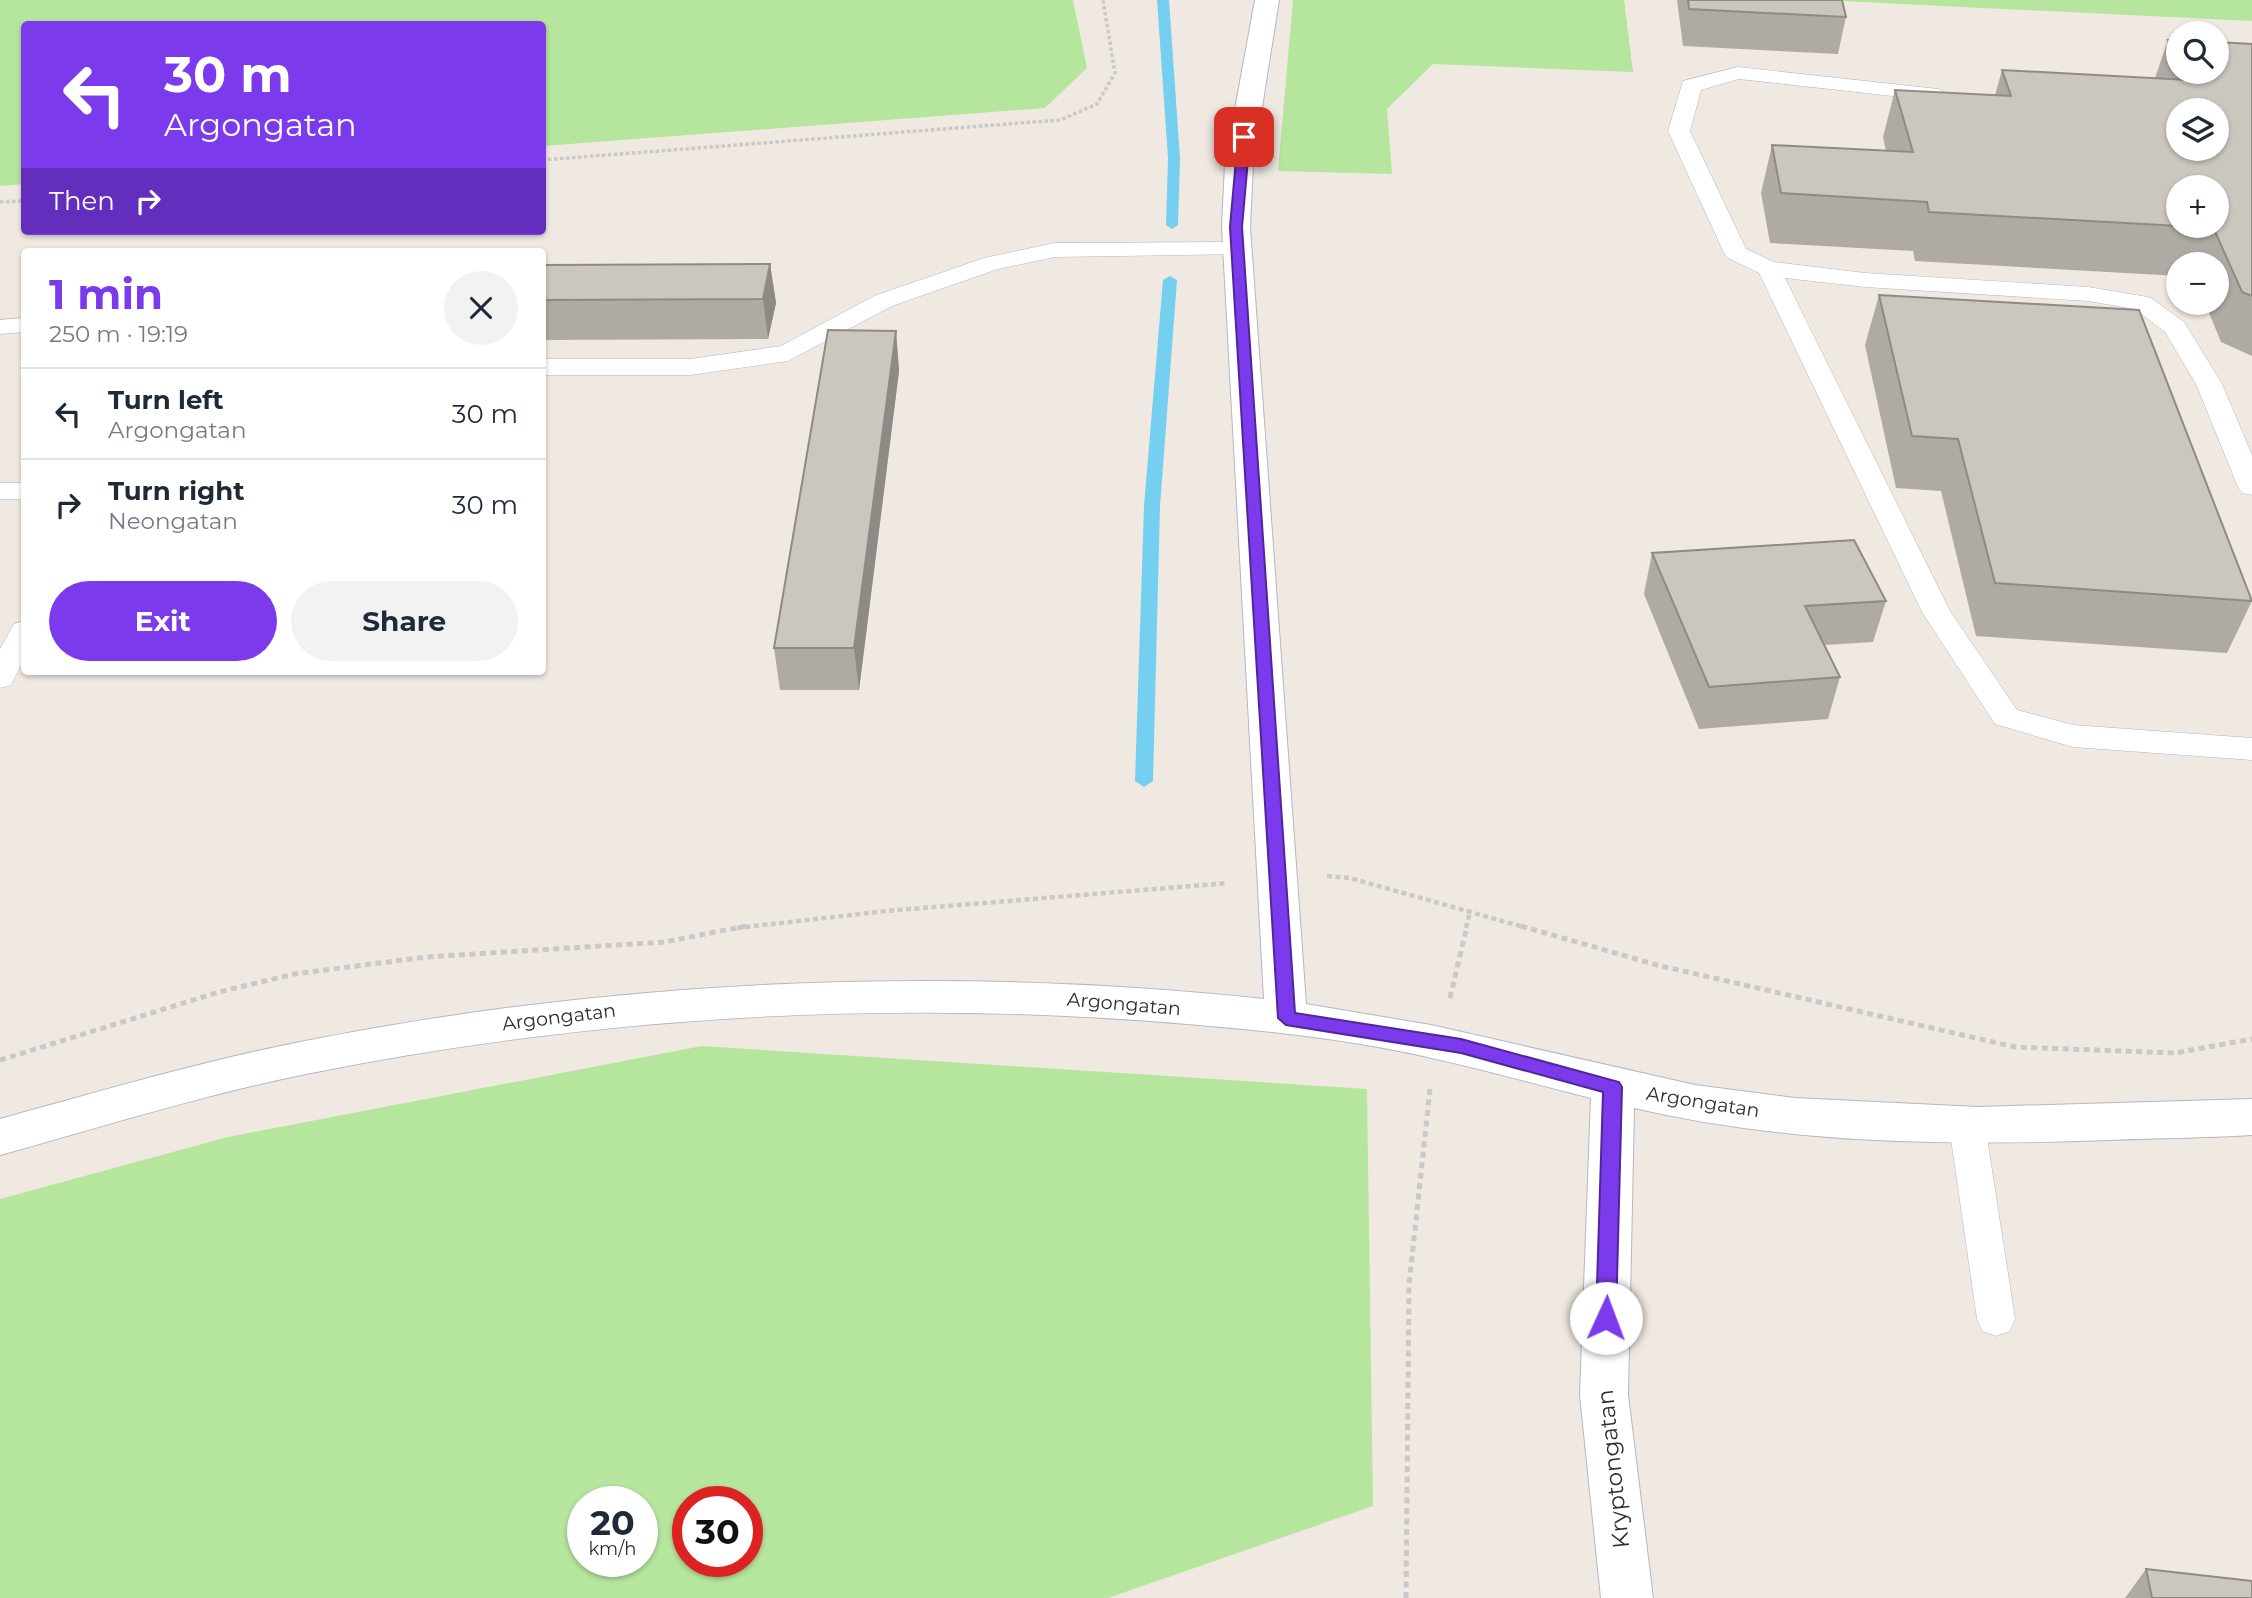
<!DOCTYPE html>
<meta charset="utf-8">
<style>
:root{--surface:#fff;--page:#f2f2f3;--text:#1f2937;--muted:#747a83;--line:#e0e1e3;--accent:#7c3aed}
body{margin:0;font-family:Montserrat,sans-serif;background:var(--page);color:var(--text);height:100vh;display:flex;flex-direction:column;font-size:26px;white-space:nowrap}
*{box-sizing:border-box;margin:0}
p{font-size:23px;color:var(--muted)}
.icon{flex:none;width:38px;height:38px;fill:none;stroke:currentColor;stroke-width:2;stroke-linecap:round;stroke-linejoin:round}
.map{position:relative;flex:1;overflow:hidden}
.panel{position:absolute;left:21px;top:248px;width:525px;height:427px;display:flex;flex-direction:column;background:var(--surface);border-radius:7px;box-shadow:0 2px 5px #0004}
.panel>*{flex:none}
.hud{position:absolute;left:21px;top:21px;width:525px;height:214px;border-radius:7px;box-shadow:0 2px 5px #0004;background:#7c3aed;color:#fff;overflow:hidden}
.controls{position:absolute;left:2166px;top:21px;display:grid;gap:14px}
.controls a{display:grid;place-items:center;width:63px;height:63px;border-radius:50%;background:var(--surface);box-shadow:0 2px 5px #0004;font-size:35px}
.speed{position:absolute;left:567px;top:1486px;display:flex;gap:14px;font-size:35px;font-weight:700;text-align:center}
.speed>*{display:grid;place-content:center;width:91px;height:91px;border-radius:50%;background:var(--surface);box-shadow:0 2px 5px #0004;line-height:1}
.speed small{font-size:18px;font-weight:400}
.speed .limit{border:10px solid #d22;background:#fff;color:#111}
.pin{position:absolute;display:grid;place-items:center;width:60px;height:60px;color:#fff;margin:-30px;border-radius:14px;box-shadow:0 4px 10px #0006}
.me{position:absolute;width:77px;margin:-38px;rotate:2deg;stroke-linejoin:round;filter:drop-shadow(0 0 5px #0008)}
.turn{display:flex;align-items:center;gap:24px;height:147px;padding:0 28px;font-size:32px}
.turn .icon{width:91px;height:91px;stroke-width:2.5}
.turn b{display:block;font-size:49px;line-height:60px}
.then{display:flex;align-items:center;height:66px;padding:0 28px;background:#0003;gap:14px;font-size:26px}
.round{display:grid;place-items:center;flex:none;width:74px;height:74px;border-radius:37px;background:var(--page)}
.headline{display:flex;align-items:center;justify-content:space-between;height:119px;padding:0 28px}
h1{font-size:42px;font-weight:700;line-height:52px;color:var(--accent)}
.cta{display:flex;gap:14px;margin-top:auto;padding:14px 28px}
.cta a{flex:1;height:80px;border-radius:42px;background:var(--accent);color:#fff;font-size:28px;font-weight:700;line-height:80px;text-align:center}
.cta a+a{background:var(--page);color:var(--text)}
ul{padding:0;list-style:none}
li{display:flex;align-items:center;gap:21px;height:91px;padding:0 28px;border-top:2px solid var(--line)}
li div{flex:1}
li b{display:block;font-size:26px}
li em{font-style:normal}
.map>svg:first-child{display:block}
</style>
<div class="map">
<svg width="2252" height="1598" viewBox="0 0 2252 1598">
<rect width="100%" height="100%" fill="#efe9e1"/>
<path fill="#b6e59e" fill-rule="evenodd" d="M0,0H1073L1087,68L1045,108L543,146L542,24H24V184L0,186Z
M1293,0H1624L1633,72L1433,64L1387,109L1392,174L1278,171Z
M1821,0H2252V21Z
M702,1046L1367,1089L1373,1506L1108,1598H0V1199L228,1137ZM583,1502H642V1561H583ZM688,1502H747V1561H688Z"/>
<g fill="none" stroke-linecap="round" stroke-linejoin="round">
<path fill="#75cff0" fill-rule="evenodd" d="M1157,0H1169L1180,158L1178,225L1172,229L1166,225L1168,158Z
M1170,276L1177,280L1160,506L1153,781L1144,787L1135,781L1144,506L1163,280Z"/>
<g stroke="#b4b7c1" stroke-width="1">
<path id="lane" d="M1738,67L1938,89L1949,95L1938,101L1739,79L1701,90L1690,131L1746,249L1774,262L1865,273L2088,287L2142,296L2151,298L2184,322L2222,384L2252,455V495L2242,493L2238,487L2196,384L2165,332L2135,309L2088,301L1865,287L1785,278L1950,611L2017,710L2073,725L2252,738V760L2073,747L1995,724L1922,612L1759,273L1728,258L1724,253L1668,131L1683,81Z
M1238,242L1246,244L1250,249L1246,254L1055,257L998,269L892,306L788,361L690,375H542V359H690L781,346L874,296L984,258L1055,243Z
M24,318V332L0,334V320Z
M0,483H24V499H0Z
M24,621V659L11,685L0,688V649L14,624Z
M1967,1110L1980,1115L1985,1125L2015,1319L2010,1331L1996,1336L1982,1331L1977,1319L1949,1125L1954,1115Z"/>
</g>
<g stroke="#b4b7c1" stroke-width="2">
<path id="street" d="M1255,0H1279L1253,164L1250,227L1306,1004L1431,1025L1695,1085L1795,1098L1978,1107L2252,1099V1135C2204,1138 2157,1138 2109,1140C1950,1146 1790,1144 1634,1108L1628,1395L1653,1598H1601L1580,1395L1591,1098C1520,1080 1450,1060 1378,1047C1298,1033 1217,1026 1136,1020C859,1001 578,1019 306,1074C202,1095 101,1127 0,1155V1119C101,1091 202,1061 305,1041C620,979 945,965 1264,999L1222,227L1225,164Z"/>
</g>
<path stroke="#c9c9c9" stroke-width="3.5" stroke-dasharray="3.5 2.5" stroke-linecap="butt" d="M542,160L1060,120L1097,104L1115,73L1103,0
M0,202L24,201"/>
<path stroke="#c9c9c9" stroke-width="4.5" stroke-dasharray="5 3.5" stroke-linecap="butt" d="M1327,876L1350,878L1527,928
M737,928L886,911L1228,883
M1466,928L1470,912"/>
<path stroke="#c9c9c9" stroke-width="5" stroke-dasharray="6 4.5" stroke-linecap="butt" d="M1521,926L1657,965L2015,1047L2175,1053L2252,1039
M1450,998L1467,926
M0,1060L219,992L294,974L426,957L665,942L746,926
M1406,1598L1409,1285L1430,1089"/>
<use href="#lane" fill="#fff" fill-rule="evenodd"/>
<use href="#street" fill="#fff" fill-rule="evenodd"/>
</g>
<path fill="#afaba4" d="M1677,0H1842L1846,17L1838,54L1683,46Z
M2168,40H2179V72H2217L2252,44V356L2221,342L2205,303H2217V264H2179V276L1915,261L1913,251L1770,243L1761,193L1772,145L1886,151L1883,137L1895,90L1995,95L2002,70L2155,78Z
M770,264L776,303L768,339L542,340V265Z
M1879,295L2252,601L2227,653L1976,636L1941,491L1896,488L1865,345Z
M896,331L899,371L859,690H780L774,648Z
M1652,553L1886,601L1873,642L1825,645L1840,677L1828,719L1699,729L1644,594Z
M2146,1569L2252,1598H2125Z"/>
<path fill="#8e8b86" d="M770,264L776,303L768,339L763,299Z
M896,331L899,371L859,690L854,648Z"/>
<path fill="#cbc7bf" stroke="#8e8b86" stroke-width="2" fill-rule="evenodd" d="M1688,0H1842L1846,17L1689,9Z
M2168,40H2179V62Z
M2217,42L2252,44V296L2242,292L2213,227L2182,226H2217V187H2179V226L1929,212L1927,202L1781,193L1772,145L1913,152L1895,90L2011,96L2002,70L2187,80L2184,72H2217ZM2179,110H2217V149H2179Z
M770,264L763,299L542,300V265Z
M1879,295L2139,310L2252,601L1995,583L1958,439L1912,436Z
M828,330L896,331L854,648H774Z
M1854,540L1886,601L1805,606L1840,677L1709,687L1652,553Z
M2146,1569L2252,1581V1598H2152Z"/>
<path fill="#7c3aed" stroke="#51269a" stroke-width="2" d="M1244,133L1250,137L1242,227L1295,1013L1461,1039L1619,1082L1622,1087L1616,1318L1613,1324L1606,1327L1599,1324L1596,1318L1603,1092L1461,1053L1286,1025L1278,1018L1230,227L1238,137Z"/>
<g text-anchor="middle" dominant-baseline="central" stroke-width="5" stroke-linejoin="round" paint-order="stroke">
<g font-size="19" fill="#2e2e2e" stroke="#fff">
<text transform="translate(1124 1004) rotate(5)">Argongatan</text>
<text transform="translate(559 1017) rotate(-7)">Argongatan</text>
<text transform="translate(1703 1102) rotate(9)">Argongatan</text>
</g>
<g font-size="23" fill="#2e2e2e" stroke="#fff">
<text transform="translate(1613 1469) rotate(-96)">Kryptongatan</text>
</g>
</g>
</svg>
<div class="controls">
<a><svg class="icon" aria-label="search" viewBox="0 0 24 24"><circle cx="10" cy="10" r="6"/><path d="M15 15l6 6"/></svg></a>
<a><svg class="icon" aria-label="layers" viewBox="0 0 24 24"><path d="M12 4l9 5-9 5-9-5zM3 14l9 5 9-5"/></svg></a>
<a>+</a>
<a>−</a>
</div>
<div class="speed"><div>20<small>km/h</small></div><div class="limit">30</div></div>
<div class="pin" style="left:1244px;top:137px;background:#d93025"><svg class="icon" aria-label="arrive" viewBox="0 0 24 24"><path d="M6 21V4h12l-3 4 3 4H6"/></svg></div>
<svg class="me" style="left:1606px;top:1318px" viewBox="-20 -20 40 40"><circle r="19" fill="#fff"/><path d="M0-13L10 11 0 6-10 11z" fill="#7c3aed"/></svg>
<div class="hud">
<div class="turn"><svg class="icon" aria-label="left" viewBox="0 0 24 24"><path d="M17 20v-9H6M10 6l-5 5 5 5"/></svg><div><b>30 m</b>Argongatan</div></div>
<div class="then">Then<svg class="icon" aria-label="right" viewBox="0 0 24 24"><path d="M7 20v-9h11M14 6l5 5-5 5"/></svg></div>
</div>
<section class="panel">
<div class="headline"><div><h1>1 min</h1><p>250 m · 19:19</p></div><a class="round"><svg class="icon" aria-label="close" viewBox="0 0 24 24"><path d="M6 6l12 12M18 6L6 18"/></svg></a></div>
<ul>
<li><svg class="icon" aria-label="left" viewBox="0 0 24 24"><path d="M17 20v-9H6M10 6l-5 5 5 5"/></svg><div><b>Turn left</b><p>Argongatan</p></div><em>30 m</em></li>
<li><svg class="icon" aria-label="right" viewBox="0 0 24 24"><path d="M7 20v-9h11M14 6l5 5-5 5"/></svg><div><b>Turn right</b><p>Neongatan</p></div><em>30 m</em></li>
</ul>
<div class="cta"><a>Exit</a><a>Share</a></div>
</section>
</div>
